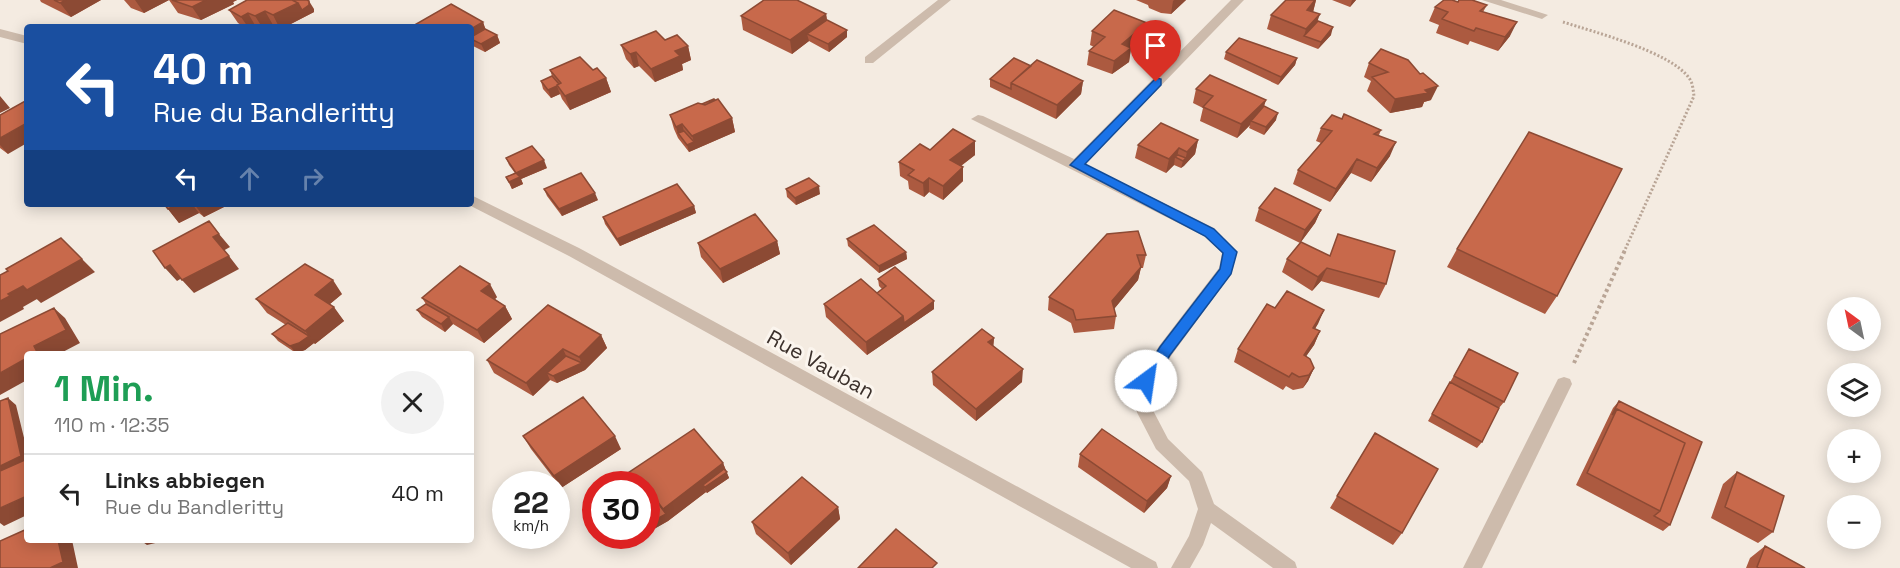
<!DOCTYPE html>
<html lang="de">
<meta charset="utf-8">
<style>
:root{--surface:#fff;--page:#f2f2f2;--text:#222;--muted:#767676;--line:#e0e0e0}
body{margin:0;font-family:"Space Grotesk",sans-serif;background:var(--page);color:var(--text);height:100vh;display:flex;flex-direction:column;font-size:22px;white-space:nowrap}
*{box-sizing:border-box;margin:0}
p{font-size:20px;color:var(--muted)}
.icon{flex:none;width:33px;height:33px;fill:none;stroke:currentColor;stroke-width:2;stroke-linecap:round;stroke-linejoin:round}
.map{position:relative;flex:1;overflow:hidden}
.side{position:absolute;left:24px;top:351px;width:450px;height:192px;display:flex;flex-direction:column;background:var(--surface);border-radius:6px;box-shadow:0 3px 15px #0003}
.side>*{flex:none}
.hud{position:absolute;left:24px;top:24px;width:450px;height:183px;border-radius:6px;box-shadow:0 3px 15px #0003;background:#1a4fa0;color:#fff;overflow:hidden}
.needle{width:39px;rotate:327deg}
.fabs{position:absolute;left:1827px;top:297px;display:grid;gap:12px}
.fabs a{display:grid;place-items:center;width:54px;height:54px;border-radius:50%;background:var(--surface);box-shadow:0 3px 15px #0003;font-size:30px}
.speed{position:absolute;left:492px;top:471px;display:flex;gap:12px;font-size:30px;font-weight:700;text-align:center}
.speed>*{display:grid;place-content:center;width:78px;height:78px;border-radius:50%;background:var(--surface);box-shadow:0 3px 15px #0003;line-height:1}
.speed small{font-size:15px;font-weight:400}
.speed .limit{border:9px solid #d22;background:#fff;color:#111}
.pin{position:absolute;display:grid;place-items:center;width:51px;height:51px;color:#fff;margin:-62px -26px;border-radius:50% 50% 50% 0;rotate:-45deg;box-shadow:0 0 6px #0007}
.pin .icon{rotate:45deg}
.me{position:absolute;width:66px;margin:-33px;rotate:31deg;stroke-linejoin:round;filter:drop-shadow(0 0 4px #0008)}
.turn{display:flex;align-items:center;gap:21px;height:126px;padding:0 30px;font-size:27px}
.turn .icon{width:78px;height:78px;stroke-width:2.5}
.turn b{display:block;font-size:42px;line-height:51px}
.lanes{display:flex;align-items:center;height:57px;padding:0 30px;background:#0003;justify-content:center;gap:30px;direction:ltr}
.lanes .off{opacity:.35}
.round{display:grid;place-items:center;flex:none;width:63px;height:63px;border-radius:32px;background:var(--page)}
.summary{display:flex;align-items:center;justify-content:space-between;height:102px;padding:0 30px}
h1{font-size:36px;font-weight:600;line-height:45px;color:#1e9e55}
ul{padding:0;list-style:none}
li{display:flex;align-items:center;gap:18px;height:78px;padding:0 30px;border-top:2px solid var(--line)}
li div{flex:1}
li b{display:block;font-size:22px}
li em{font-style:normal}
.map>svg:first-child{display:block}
</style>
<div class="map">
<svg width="1900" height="568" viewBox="0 0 1900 568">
<rect width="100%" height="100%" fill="#f4ebe1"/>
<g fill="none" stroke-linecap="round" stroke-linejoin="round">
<path stroke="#b9a596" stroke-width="3" stroke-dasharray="2 2" stroke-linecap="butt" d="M1563,22C1594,32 1671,52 1689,78C1693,83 1693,90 1694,96L1624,252"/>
<path stroke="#b9a596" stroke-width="4" stroke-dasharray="3 3" stroke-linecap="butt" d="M1574,363L1625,250"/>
<path fill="#cdbbac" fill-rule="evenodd" d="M1564,377L1570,379L1572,384L1482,568H1463L1558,379Z"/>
<path fill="#cdbbac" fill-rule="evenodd" d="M938,0H951L873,63H865V57Z
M1231,0H1244L1085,164L1214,228L1237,252L1231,274L1171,356L1146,397L1168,439L1202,472L1214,504L1295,562L1297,568H1273L1211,523L1203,545L1190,568H1171L1189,536L1198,509L1189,481L1156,449L1129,397L1159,346L1219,268L1222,253L1204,236L971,119L978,115L983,116L1074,159Z
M1482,0H1501L1548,15L1542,19Z
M0,29L27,36V44L0,37Z
M471,195L579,248L1156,562L1158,568H1131L569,256L467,204H471Z"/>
</g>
<path fill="#ac5a40" d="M40,0H101L71,17L41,2Z
M124,0H169L144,13L131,8Z
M169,0H237L233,2L234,4L201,20L178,13Z
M1136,0H1186L1171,14L1161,13L1149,8L1148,5Z
M1316,0L1313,12L1318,21L1331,35L1318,49L1267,29L1271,15Z
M1332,0H1356L1350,7Z
M1458,2L1487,5L1483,12L1510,36L1498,51L1470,41L1468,45L1436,33L1439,25L1429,21L1435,7Z
M314,9V12L285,27H277L273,25L269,27H244L238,23L229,10Z
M826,14L827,20L847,37L829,52L809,41L792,54L743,30L741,16Z
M483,22L485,29L497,35L500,43L485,52L471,45V27Z
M1092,31L1145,37L1131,48L1129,62L1112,74L1087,65L1089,51L1094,47L1090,45Z
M665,40L688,46L691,60L682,64L683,70L655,82L639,66L634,68L626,59L621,45Z
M1381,49L1431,100L1424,102L1422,107L1390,113L1367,91L1371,81L1364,77L1369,63Z
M1226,52L1297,58L1295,65L1278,85L1224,59Z
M1031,66L1083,81L1081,94L1056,119L990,87V79Z
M550,70H593L606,78L611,92L570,110L562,99L560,94L551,98L543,89L541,81L552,76Z
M1196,89L1266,100L1264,106L1276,120L1264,135L1249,128L1250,125L1237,138L1200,121L1203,108L1193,103Z
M1344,114L1381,130L1379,135L1390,156L1371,182L1351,173L1330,202L1293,184L1298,170L1321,143L1316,141L1321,128L1341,119Z
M0,115L8,154L0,148Z
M670,115L732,118L735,132L689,152L678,138L674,129Z
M1198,140L1195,154L1181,168L1174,165L1166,173L1135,158L1138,145Z
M930,150L975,155L961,166L963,181L943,200L929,192L924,197L909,189L908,181L900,176L899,162Z
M506,158L547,168L521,179L523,184L512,189L506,177L515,173L509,165Z
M544,189L598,200L562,216L547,196Z
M786,189L820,194L796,205L787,197Z
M164,204H222L224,207L204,217L199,213L179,223Z
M694,206L696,213L620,246L605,224L603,217Z
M1259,208L1321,210L1315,223L1301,242L1386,284L1379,298L1321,281L1312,291L1282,272L1287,259L1300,243L1255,221Z
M1107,234L1146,255L1143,268H1141L1138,280L1114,309L1116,316L1114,329L1074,333L1071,323L1048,310L1049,297Z
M847,239L906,252L907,259L879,273L848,246Z
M777,241L780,254L723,283L701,257L698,243Z
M1457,249L1557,296L1545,314L1447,267Z
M878,279L934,309L867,355L826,317L824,304L877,293L882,289L879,286Z
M342,294L330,304L344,321L315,344L314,343L305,350L296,353L278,341L272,334L286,325L267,313L256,299Z
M497,297L495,299L505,306L512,319L484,343L453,324L445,332L422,317L417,310L426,304L422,298Z
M1275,308L1324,310L1315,329L1320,331L1314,345L1306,356L1314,368L1308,381L1303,388L1293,390L1286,386L1283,390L1234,362L1238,349Z
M601,335L607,348L585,370L557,383L550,380L533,396L494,373L487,360Z
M994,338L993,346L1022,382L976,421L933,385L932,372Z
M1469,349L1504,402L1499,408L1482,442L1477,448L1428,421Z
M1619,401L1670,525L1663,531L1576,485L1613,408Z
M1375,433L1402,533L1393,545L1330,508Z
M523,436L621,449L561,488L531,449Z
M1080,454L1171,476L1167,488L1144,513L1078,467Z
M723,463L729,478L707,493L706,492L668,521L647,533L646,531V502H647L646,501V484H634L628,473Z
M1737,472L1773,532L1758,543L1711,518L1723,484Z
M838,507L840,519L791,565L756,534L752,522Z
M1765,546L1805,568H1746L1750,558Z"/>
<path fill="#8c4a34" d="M66,0H101L71,17L60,3Z
M135,0H169L144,13Z
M206,0H237L233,2L234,4L201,20L192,7Z
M1174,0H1186L1171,14L1173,1Z
M1315,0H1316L1313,12L1307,10Z
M1352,0H1356L1350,7Z
M309,1L314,9V12L285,27H279L273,15L298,3Z
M265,11L273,25L269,27H262L255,16Z
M248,13L256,27H248L241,17Z
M826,14L828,27L807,34L809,41L792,54L790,40Z
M1320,14L1315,28L1304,36L1306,29Z
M483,22L488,36L471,39V29Z
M1517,22L1510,36L1498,51L1505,37Z
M1147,23L1145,37L1131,48L1129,62L1112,74L1114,61L1122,44Z
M1333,27L1331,35L1318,49L1321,42Z
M847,30V37L829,52L828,44Z
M497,35L500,43L485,52L481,44Z
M688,46L691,60L682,64L683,70L655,82L651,69L675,51Z
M636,52L639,66L634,68L630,54Z
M1297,58L1295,65L1278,85L1281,77Z
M606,78L611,92L570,110L565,96Z
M1083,81L1081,94L1056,119L1057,105Z
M557,86L560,94L551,98L548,90Z
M1438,86L1431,100L1424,102L1422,107L1390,113L1395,99Z
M0,96L10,108L0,113Z
M1266,100L1261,114L1251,121L1250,125L1237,138L1241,124Z
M1278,113L1276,120L1264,135L1266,127Z
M732,118L735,132L689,152L687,145L694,142L692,136Z
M27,123V143L8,154L0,145V138Z
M682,124L686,138L678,133L680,141L676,127Z
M1198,140L1195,154L1184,166L1187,152Z
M975,141V155L950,174V160Z
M1396,142L1390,156L1371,182L1377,168Z
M1179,148L1177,158L1175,157L1174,165L1166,173L1169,159Z
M1186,158L1184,166L1181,168L1183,161Z
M1357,159L1351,173L1330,202L1336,189Z
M544,160L547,168L521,179L523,184L512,189L509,182L516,173Z
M963,167V181L943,200V186Z
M929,178V192L924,197L923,183Z
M819,186L820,194L796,205L795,198Z
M595,193L598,200L562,216L559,209Z
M178,204H192L199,213L179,223L168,209Z
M194,204H222L224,207L204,217Z
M694,206L696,213L620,246L617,239Z
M1321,210L1315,223L1300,243L1305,230Z
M219,234L230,247L223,251L213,237Z
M777,241L780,254L723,283L720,269Z
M906,252L907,259L879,273V266Z
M229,256L239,269L194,293L182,280Z
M82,259L95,272L41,303L27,290Z
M170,265L182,278L177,281L165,268Z
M1141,267L1138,280L1109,315L1112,301Z
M1327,268L1321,281L1312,291L1318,277Z
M333,280L342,294L325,308L315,295Z
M490,284L497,297L489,305L481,291Z
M23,286L37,299L23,307L24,309L0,322V301L8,294Z
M934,301V309L867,355L866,342L903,316Z
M505,306L512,319L484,343L477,330Z
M334,307L344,321L315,344L305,331Z
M54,308L65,318L80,343L59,354H35L34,346Z
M1324,310L1318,324L1307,341L1313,328Z
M449,317L453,324L445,332L441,324Z
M1320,331L1314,345L1298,368L1304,355Z
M601,335L607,348L585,370L579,357Z
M309,336L314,343L305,350L296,353L290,346Z
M994,338L993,351L988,342Z
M563,349L569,362L582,363L585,370L557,383L553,376L547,373L550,380L533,396L526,383Z
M27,358V380L0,395V373Z
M1314,368L1308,381L1303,388L1309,375Z
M1023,369L1022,382L976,421V409Z
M8,398L16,405L27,450V464L0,476V466Z
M615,436L621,449L561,488L554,476Z
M723,463L729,478L707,493L703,485L706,492L668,521L647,533L646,525L666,514L663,509Z
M1171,476L1167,488L1144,513L1147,501Z
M651,493L657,504L652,508L646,496Z
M27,496V515L4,526L0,523V508Z
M838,507L840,519L791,565L788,553Z
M58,540H72L78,568H50Z
M140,540H168L147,545Z"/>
<path fill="#c8694b" stroke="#8c4a34" stroke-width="1.5" d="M54,0H66L60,3Z
M172,0H206L192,7Z
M247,0H292L298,3L273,15L265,11L255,16L248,13L241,17L229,10Z
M292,0H307L309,1V5L302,10L298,3Z
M764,0H797L826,14L790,40L741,16Z
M1286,0H1315L1307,10L1320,14L1306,29L1271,15Z
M1444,0H1452L1458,2L1459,0H1472L1487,5L1480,11L1517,22L1505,37L1476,28L1474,31L1442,19L1448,12L1435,7Z
M451,4L483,22L471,29V27H411Z
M1114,10L1147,23L1122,44L1131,48L1114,61L1089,51L1105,37L1092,31Z
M827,20L847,30L828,44L807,34Z
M1318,21L1333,27L1321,42L1304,36Z
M485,29L497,35L481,44L471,39V37Z
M656,31L665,40L677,35L688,46L675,51L680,56L651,69L636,52L630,54L621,45Z
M1239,38L1297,58L1281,77L1226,52Z
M1381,49L1408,60L1420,74L1423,73L1438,86L1425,90L1428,93L1395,99L1372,77L1388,72L1369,63Z
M580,57L593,70L597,68L606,78L565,96L557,85L561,83L550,70Z
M1014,58L1031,66L1011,83V89L990,79Z
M1037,60L1083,81L1057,105L1011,83Z
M1210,75L1266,100L1241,124L1203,107L1213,96L1196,89Z
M552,76L559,84L557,85V86L548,90L541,81Z
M714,99L715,100L705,105L702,104Z
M718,99L732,118L692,136L682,124L676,127L670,115L698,103L705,105Z
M27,100V123L0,138V115Z
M1264,106L1278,113L1266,127L1251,121Z
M1344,114L1381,130L1374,134L1396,142L1377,168L1357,159L1336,189L1298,170L1332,131L1321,128L1332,115L1342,119Z
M1161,123L1198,140L1187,152L1179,148L1169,159L1138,145Z
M953,129L975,141L950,160L963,167L943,186L929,178L923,183L908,175L914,170L899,162L920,144L930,150Z
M684,131L694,142L687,145L678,133Z
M1529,132L1622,169L1557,296L1457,249Z
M532,146L544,160L516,173L506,158Z
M1178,155L1186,158L1183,161L1175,157Z
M516,173L520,177L509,182L506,177Z
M581,173L595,193L559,209L544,189Z
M809,178L819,186L795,198L786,189Z
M677,184L694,206L617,239L603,217Z
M1275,188L1321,210L1305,230L1259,208Z
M164,204H178L168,209Z
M755,214L777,241L720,269L698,243Z
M209,221L219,234L213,237L229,256L182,280L170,265L165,268L153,251Z
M874,225L906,252L879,266L847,239Z
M1138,231L1146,255H1137L1141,267L1112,301L1116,316L1076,320L1073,310L1049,297L1107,234Z
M1338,234L1395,251L1386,284L1327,268L1318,277L1287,259L1301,242L1330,256Z
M61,238L82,259L27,290L23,286L8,294L10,296L0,301V275L8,271L6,269Z
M305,264L333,280L315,295L334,307L305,331L256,299Z
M460,266L490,284L481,291L505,306L477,330L422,298Z
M895,267L934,301L904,323L903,316L877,293L886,286L878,279Z
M861,279L903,316L866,342L824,304Z
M1287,291L1324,310L1313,328L1320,331L1304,355L1310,359L1314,368L1309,375L1299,377L1292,373L1289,377L1238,349L1267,304L1275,308Z
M426,304L449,317L441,324L417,310Z
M548,305L601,335L579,357L563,349L526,383L487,360Z
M54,308L66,330L34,346L37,352L35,354H27V358L0,373V334Z
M288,323L309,336L299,343L290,346L272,334Z
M982,329L994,338L988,342L1023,369L976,409L932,372Z
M1469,349L1518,373L1504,402L1454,376Z
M566,356L582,363L553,376L547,373Z
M1450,382L1499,408L1482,442L1432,414Z
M583,397L615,436L554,476L523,436Z
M8,398L21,456L0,466V401Z
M1619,401L1702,442L1670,525L1654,516L1660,511L1685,443L1617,409L1612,415Z
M1617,409L1685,443L1660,511L1587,473Z
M694,429L723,463L663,509L651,493L646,496V484H638L628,473Z
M1102,429L1171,476L1147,501L1080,454Z
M1375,433L1438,469L1402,533L1337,496Z
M27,459V496L0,508V471Z
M724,469L727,472L705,487L703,485Z
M1737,472L1784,496L1773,532L1725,507Z
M802,477L838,507L788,553L752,522Z
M654,498L666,514L646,525V502Z
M27,529V540H58L63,562L50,568H0V541Z
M896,529L937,563L932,568H858Z
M1765,546L1805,568H1759L1757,567Z"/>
<path fill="#1a73e8" stroke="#114b97" stroke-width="1.5" d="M1156,78L1161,79V85L1085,164L1214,229L1237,252L1231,274L1170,355L1151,386L1146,388L1139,381L1141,377L1160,347L1220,269L1223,253L1205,236L1070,165Z"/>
<g text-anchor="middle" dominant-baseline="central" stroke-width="6" stroke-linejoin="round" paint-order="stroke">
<g font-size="21" fill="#3b302b" stroke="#fbf5ee">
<text transform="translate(821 364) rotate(29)">Rue Vauban</text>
</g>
</g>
</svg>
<div class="fabs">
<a><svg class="needle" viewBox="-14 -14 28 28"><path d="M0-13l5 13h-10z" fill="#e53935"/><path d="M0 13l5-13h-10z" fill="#767676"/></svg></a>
<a><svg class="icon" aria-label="layers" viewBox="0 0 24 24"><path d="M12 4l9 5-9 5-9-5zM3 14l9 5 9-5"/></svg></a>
<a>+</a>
<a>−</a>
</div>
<div class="speed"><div>22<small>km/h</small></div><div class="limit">30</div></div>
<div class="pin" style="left:1156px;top:82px;background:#d93025"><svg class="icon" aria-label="arrive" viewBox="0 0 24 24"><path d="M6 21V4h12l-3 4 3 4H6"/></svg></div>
<svg class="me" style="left:1146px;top:381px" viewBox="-20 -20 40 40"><circle r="19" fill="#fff"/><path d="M0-13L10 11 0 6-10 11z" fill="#1a73e8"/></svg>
<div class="hud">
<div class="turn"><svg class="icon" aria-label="left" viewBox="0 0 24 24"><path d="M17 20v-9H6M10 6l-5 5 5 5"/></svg><div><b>40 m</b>Rue du Bandleritty</div></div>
<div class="lanes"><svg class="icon" aria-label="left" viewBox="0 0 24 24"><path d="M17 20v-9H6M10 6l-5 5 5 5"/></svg><svg class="icon off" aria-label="ahead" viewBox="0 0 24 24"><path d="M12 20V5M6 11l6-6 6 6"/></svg><svg class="icon off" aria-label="right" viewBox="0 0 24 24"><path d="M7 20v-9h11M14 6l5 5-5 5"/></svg></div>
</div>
<section class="side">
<div class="summary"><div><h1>1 Min.</h1><p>110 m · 12:35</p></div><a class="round"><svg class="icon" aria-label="close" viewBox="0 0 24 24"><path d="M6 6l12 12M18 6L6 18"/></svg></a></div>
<ul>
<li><svg class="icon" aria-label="left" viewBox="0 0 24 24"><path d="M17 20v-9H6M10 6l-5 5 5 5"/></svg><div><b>Links abbiegen</b><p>Rue du Bandleritty</p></div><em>40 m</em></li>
</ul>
</section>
</div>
